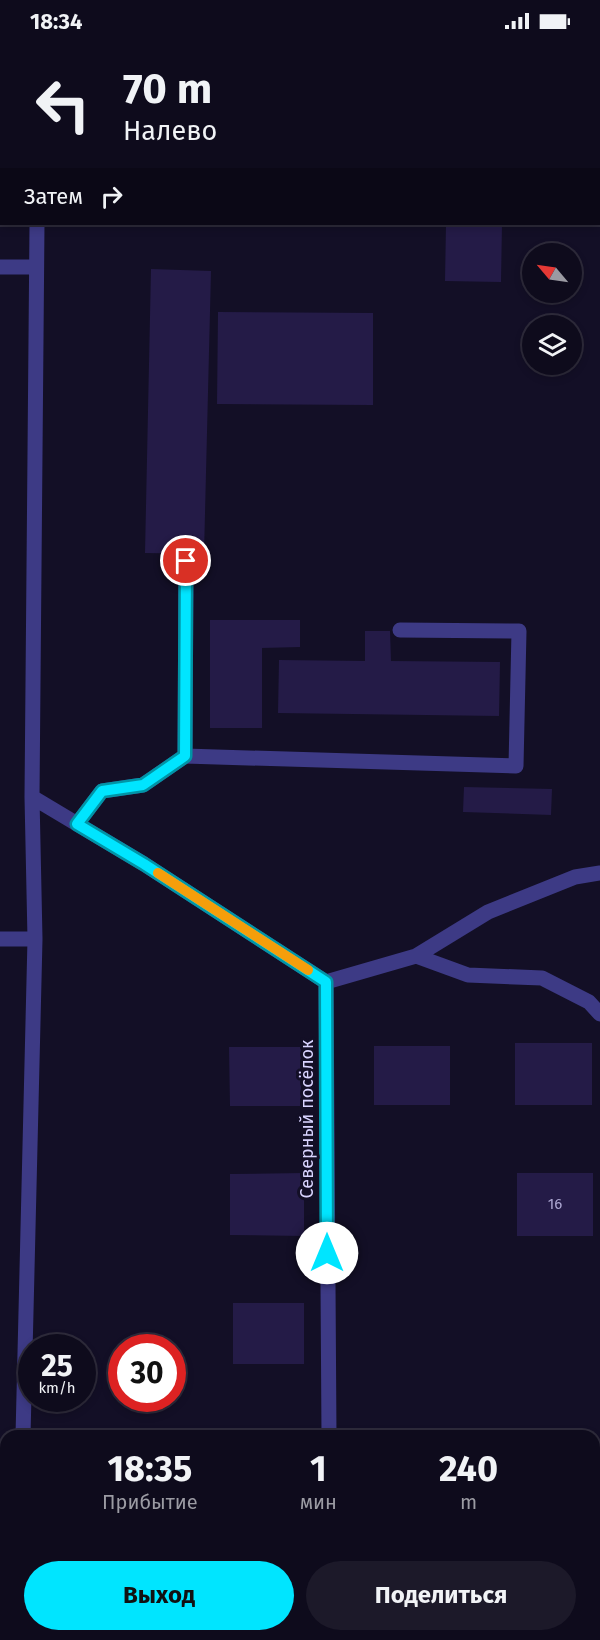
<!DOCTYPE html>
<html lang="ru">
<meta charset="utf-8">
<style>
:root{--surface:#0e0b1c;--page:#1c1929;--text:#f1f3f6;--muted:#9b9ba3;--line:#2e2b3b;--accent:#00e5ff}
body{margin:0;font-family:"Fira Sans",sans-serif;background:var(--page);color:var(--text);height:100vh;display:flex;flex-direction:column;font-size:22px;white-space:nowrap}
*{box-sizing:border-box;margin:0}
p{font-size:20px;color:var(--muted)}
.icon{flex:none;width:33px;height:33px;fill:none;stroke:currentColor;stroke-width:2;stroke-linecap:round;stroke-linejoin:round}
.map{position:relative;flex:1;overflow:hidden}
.drawer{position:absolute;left:0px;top:1388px;width:600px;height:212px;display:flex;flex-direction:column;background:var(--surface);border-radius:18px 18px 0 0;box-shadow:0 3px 9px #0003,0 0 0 2px var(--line)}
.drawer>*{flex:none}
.top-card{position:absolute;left:0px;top:0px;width:600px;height:183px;box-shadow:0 3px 9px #0003,0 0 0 2px var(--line);background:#0e0b1c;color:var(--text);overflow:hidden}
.needle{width:39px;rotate:299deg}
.controls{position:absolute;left:522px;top:201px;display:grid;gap:12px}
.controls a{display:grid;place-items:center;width:60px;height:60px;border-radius:50%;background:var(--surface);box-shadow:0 3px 9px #0003,0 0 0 2px var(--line);font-size:30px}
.speed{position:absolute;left:18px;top:1292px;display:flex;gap:12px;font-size:30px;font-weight:700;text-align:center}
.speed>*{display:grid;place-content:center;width:78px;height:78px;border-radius:50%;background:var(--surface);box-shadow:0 3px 9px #0003,0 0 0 2px var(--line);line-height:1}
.speed small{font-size:15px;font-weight:400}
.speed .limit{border:9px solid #d22;background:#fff;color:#111}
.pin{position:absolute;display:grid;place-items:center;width:51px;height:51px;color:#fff;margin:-26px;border:3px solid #fff;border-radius:50%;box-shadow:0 2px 6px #0007}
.me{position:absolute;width:66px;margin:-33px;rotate:0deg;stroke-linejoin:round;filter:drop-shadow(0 0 4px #0008)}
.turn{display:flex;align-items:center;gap:21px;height:126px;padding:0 24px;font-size:27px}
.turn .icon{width:78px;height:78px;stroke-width:2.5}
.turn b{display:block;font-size:42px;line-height:51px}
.then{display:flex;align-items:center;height:57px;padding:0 24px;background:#0003;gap:12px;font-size:22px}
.eta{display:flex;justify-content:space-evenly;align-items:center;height:102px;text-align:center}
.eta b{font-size:36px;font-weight:700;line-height:42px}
.primary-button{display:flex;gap:12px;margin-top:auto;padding:12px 24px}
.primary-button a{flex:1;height:69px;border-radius:36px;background:var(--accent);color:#111;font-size:24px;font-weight:700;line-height:69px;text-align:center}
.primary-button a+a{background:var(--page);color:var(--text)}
.status{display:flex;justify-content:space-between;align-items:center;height:42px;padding:0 30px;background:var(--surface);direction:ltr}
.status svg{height:16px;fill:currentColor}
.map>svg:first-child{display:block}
</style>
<div class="status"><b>18:34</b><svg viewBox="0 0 49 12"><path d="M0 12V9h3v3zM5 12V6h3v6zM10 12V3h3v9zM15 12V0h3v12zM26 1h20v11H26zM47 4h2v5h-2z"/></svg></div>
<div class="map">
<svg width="600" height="1598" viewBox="0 0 600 1598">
<rect width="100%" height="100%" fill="#130f26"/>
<path fill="#241b47" d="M446,182H502L501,240L445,239Z
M151,227L211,229L204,512L145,511Z
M218,270L373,271V363L217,362Z
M210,578H300V605L262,606V686H210Z
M365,589H390L391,619L500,620L499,674L278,671L279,618L365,619Z
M464,745L552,747L551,773L463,770Z
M515,1001H592V1063H515Z
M374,1004H450V1063H374Z
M229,1005H301V1064H230Z
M304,1131V1194L230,1193V1132Z
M517,1131H593V1194H517Z
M233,1261H304V1322H233Z
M306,1389V1394H233V1390Z
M235,1593H311V1598H235Z"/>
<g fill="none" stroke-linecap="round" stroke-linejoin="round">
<path stroke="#3d3a85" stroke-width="15" d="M39,2V0
M0,225H36
M185,714L516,724L519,589L400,588
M32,755L144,822L326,940L416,914L488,870L575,835L600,831
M77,782L102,749L143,743L185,714L186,519
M0,897H35
M416,914L468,933L542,936L589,960L600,972
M326,940L329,1394
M23,1394L35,897L32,755L37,182
M341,1593V1598
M19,1598V1593"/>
</g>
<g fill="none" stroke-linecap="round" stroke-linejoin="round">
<g stroke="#0095a6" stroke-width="15">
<path id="route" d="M186,519L185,714L143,743L102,749L77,782L144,822L326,940L327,1211"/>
</g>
<use href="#route" stroke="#00e5ff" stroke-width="10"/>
<path stroke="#f59e0b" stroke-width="10" d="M158,831L308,928"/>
</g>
<g text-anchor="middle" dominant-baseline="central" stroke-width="6" stroke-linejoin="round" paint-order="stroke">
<g font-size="15" fill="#aca6d1">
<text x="555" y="1162">16</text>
</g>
<g font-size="18" fill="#d9d4ff" stroke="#130f26">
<text transform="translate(307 1077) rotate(-90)">Северный посёлок</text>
</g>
</g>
</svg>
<div class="controls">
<a><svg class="needle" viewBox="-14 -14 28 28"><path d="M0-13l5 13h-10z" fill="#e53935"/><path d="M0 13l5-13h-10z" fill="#9b9ba3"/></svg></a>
<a><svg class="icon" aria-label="layers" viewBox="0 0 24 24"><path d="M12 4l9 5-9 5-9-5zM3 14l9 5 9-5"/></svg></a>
</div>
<div class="speed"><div>25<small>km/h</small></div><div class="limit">30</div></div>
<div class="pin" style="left:186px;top:519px;background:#d93025"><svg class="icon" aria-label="arrive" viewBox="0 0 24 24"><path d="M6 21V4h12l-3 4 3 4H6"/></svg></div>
<svg class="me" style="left:327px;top:1211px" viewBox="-20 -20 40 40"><circle r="19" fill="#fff"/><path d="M0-13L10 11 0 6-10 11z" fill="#00e5ff"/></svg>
<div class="top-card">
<div class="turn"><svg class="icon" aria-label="left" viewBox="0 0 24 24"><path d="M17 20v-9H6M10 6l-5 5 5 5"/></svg><div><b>70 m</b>Налево</div></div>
<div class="then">Затем<svg class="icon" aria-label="right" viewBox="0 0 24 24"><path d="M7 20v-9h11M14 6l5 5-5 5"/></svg></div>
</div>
<section class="drawer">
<div class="eta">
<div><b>18:35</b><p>Прибытие</p></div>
<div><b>1</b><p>мин</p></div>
<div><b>240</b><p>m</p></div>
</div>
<div class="primary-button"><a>Выход</a><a>Поделиться</a></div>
</section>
</div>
